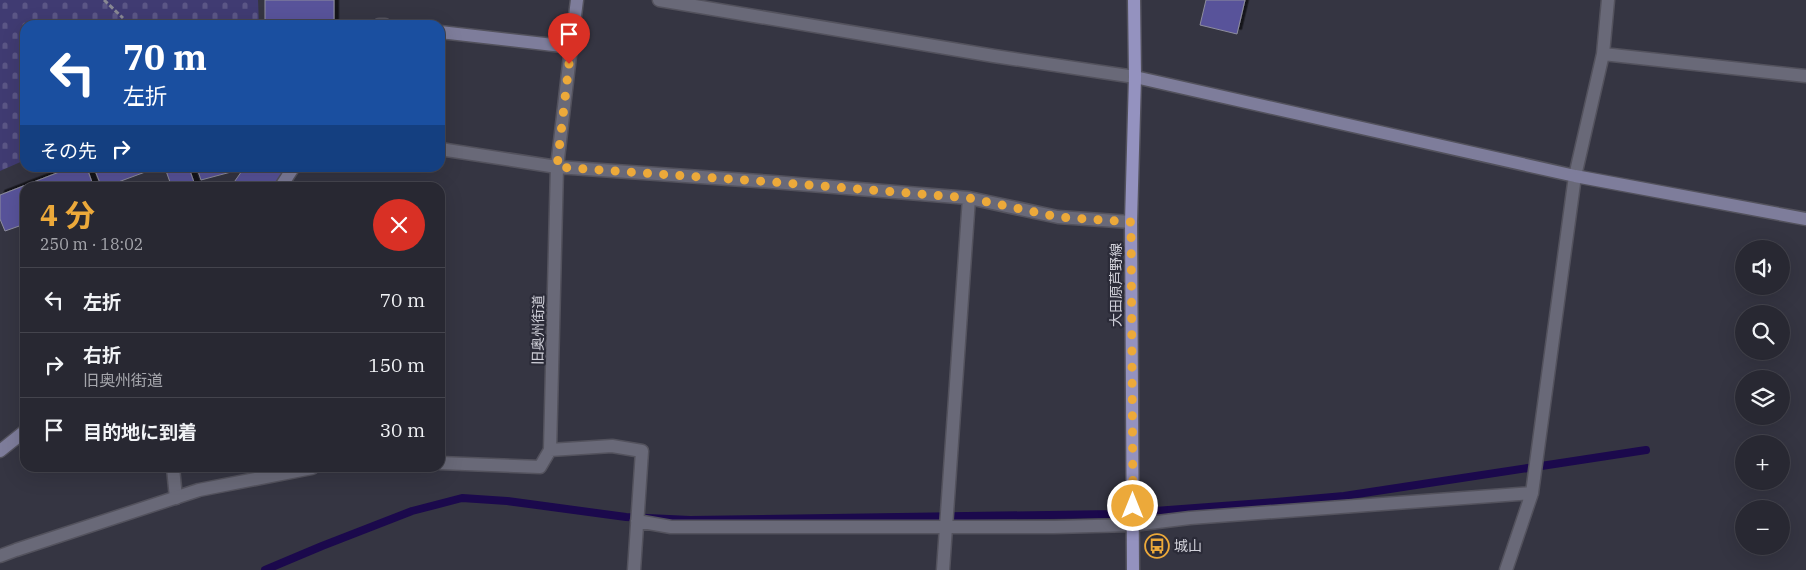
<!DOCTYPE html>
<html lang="ja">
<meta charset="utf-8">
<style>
:root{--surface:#282832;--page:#30303a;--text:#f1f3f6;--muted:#a5a6ac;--line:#44444d;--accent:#eca93a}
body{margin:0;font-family:"IBM Plex Serif","Noto Sans JP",serif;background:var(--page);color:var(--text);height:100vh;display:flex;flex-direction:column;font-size:19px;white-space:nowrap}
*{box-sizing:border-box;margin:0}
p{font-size:16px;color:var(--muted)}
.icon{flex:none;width:28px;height:28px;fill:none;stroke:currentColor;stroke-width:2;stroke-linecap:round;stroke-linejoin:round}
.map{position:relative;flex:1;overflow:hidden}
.drawer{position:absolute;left:20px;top:182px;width:425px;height:290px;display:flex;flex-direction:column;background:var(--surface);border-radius:15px;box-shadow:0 5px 20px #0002,0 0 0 1px var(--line)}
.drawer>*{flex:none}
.top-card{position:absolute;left:20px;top:20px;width:425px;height:152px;border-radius:15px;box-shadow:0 5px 20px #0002,0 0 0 1px var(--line);background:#1a4fa0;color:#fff;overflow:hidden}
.buttons{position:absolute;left:1735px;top:240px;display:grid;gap:10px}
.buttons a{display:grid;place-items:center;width:55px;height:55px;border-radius:50%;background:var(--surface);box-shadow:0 5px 20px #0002,0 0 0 1px var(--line);font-size:25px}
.pin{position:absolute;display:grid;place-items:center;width:42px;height:42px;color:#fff;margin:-51px -21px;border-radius:50% 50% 50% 0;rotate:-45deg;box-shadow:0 0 5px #0007}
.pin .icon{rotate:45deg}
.me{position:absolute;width:55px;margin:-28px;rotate:0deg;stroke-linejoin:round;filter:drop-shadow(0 0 4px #0008)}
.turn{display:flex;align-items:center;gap:18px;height:105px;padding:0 20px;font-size:22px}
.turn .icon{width:65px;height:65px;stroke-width:2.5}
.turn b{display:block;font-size:35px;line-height:42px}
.then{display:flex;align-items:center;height:48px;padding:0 20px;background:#0003;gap:10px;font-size:19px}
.round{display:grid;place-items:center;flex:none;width:52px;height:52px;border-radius:26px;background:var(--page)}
.overview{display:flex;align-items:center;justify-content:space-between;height:85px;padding:0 20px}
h1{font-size:30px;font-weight:700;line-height:38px;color:var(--accent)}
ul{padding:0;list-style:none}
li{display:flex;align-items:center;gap:15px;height:65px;padding:0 20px;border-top:1px solid var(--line)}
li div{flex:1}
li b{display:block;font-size:19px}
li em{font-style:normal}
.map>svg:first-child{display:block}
</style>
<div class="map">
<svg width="1806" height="570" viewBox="0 0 1806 570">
<defs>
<pattern id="cemetery-stones" width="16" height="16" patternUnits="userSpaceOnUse" patternTransform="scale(1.25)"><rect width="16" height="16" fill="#403b72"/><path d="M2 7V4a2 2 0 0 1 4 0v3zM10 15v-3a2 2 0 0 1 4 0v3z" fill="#5b5686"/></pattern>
<filter id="shadow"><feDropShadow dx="4.5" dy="-4.5" stdDeviation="0" flood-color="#0009"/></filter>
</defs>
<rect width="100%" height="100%" fill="#353542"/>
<path fill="url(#cemetery-stones)" d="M0,0H258L259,25H25V160L0,171Z"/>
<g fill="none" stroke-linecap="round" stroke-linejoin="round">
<path stroke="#1b094c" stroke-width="8" d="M265,570L322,546L412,511L462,498L507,501L626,517L690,520L1114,514L1263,503L1344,496L1646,450"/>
</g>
<path fill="#59539a" stroke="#8e8e9e" filter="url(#shadow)" d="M265,0H334V25H265Z
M1206,0H1245L1237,34L1200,25Z
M66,168H87L94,188H25V224L5,231L0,219V195L67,169Z
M94,168H156L102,188Z
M165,168H189L196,188H160L171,185Z
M197,168H230L231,172L201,180Z
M244,168H287L273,188H230Z"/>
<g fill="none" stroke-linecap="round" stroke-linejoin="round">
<g stroke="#53525d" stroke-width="15">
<path id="lane" d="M173,468L176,498"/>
</g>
<g stroke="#53525d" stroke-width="15">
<path id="street" d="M659,0L994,56L1135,77
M571,47L557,167L550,450L612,446L642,451L634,570
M1603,54L1806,76
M440,149L557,167L773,182L969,198L1058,217L1131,222
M440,463L540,467L550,450
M637,521L671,527H1054L1133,525L1190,518L1532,493
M0,556L16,550L199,490L312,468
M943,570L969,198
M1506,570L1532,493L1575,176L1603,54L1608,0"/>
</g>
<g stroke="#53525d" stroke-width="15">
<path id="secondary" d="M379,25H385
M440,32L571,47L577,0
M1135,77L1575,176L1806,219
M280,188L293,168
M0,451L25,431"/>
</g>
<g stroke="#53525d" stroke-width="15">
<path id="primary" d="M1133,570L1131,222L1135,77L1134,0"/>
</g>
<path stroke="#888893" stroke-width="3" stroke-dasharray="5 2.5" stroke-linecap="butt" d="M104,0L123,18"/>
<use href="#lane" stroke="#696978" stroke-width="12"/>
<use href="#street" stroke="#696978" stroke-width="12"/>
<use href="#secondary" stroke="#7e7d9b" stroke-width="12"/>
<use href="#primary" stroke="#9492bf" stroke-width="12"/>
</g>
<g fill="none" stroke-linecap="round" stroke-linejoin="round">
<path stroke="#eca93a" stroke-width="9" stroke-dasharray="0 16.2" d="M569,64L557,167L773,182L969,198L1058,217L1131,222L1133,506"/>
</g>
<defs>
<g id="bus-ring" transform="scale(1.25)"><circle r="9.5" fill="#2b2b38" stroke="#eca93a" stroke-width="1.5"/><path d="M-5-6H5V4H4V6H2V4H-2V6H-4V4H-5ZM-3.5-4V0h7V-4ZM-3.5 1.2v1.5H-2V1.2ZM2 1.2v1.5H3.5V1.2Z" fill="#eca93a"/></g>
</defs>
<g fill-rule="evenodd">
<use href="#bus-ring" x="1157" y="546"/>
</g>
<g text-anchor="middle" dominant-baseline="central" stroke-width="4.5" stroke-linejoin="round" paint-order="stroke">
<g font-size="14" fill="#d1d1da" stroke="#2b2b38">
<text transform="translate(1116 285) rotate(-90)">大田原芦野線</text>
<text transform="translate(538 330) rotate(-89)">旧奥州街道</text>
</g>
<g font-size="14" fill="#d1d1da" stroke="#2b2b38" text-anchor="start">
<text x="1174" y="546">城山</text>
</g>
</g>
</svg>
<div class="buttons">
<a><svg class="icon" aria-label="sound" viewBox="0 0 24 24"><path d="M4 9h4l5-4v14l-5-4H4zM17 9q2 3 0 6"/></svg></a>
<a><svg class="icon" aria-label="search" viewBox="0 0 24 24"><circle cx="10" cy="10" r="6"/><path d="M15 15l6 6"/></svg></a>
<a><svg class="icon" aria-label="layers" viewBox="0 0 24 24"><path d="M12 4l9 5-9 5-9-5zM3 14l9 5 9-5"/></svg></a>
<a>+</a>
<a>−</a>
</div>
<div class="pin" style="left:569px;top:64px;background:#d93025"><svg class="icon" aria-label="arrive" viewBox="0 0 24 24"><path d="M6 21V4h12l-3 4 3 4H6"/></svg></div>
<svg class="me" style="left:1133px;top:506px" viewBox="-20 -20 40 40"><circle r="17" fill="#eca93a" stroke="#fff" stroke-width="3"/><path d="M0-11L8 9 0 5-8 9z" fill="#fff"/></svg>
<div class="top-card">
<div class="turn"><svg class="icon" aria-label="left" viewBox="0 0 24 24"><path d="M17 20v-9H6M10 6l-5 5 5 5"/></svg><div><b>70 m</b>左折</div></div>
<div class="then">その先<svg class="icon" aria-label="right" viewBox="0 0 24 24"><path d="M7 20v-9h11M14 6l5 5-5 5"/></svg></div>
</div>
<section class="drawer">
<div class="overview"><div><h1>4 分</h1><p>250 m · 18:02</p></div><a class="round" style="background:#d93025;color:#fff"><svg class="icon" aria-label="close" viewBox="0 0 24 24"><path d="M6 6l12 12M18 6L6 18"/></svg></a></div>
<ul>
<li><svg class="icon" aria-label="left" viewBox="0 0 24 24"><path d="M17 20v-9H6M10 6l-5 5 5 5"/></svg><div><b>左折</b></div><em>70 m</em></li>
<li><svg class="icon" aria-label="right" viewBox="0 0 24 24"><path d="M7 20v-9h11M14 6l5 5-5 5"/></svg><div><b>右折</b><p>旧奥州街道</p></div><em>150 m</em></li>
<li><svg class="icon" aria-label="arrive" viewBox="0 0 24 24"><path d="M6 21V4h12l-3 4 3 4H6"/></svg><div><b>目的地に到着</b></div><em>30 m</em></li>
</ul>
</section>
</div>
